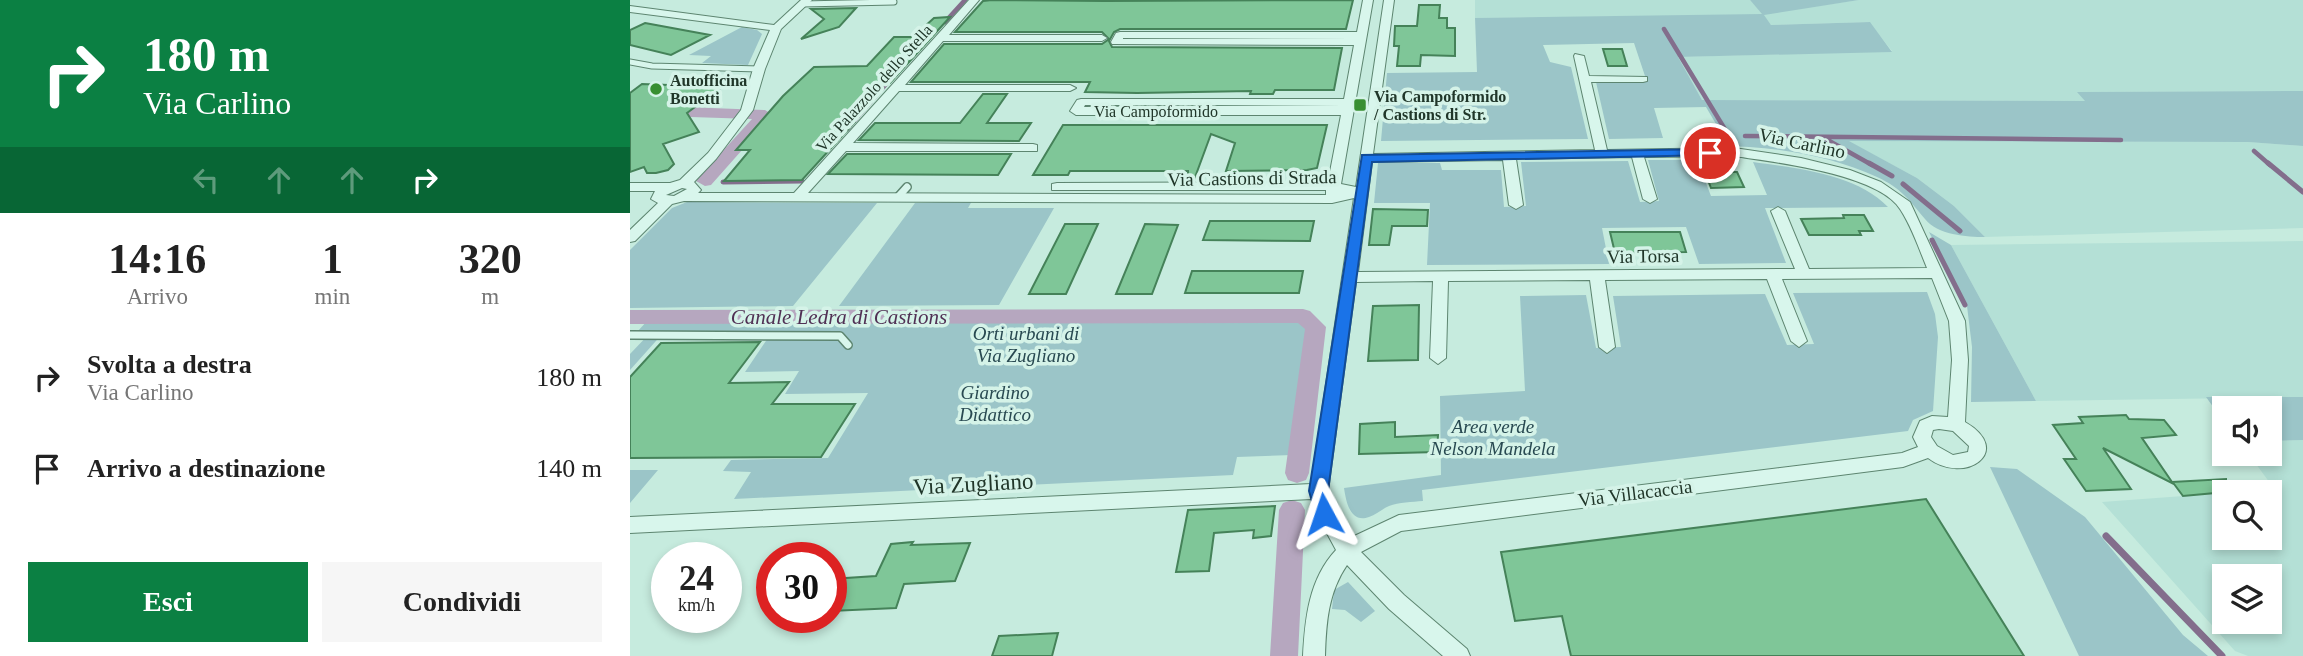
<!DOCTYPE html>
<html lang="it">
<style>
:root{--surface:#fff;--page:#f6f6f6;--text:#222;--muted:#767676;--accent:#0b8043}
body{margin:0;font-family:"Times New Roman",serif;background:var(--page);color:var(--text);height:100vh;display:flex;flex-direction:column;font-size:26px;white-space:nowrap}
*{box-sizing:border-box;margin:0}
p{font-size:23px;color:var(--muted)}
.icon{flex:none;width:38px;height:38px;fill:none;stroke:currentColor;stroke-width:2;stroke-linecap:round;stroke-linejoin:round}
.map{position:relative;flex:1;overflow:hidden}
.drawer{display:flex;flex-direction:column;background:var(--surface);width:630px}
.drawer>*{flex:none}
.hud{background:#0b8043;color:#fff;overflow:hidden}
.tools{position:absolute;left:1582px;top:396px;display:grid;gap:14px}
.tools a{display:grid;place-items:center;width:70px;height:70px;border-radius:0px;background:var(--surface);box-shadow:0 4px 10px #0003;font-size:35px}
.speed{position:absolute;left:21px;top:542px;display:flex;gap:14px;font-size:35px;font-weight:700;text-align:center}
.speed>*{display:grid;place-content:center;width:91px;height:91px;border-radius:50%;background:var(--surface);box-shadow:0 4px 10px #0003;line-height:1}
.speed small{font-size:18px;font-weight:400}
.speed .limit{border:10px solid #d22;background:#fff;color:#111}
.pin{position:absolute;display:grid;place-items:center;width:60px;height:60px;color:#fff;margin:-30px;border:4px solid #fff;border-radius:50%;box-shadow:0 2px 7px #0007}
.me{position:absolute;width:77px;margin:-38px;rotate:355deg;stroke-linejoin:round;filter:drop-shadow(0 0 5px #0008)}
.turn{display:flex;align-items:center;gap:24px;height:147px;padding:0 28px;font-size:32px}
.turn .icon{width:91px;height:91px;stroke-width:2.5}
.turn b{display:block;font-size:49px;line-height:60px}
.lanes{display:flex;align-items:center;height:66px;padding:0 28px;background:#0003;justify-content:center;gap:35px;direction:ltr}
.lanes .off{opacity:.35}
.eta{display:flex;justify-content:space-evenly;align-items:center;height:119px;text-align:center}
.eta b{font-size:42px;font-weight:700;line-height:49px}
.button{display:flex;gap:14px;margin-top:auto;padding:14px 28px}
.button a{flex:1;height:80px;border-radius:0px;background:var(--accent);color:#fff;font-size:28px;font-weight:700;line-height:80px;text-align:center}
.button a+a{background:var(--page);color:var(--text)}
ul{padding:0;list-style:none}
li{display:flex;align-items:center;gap:21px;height:91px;padding:0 28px}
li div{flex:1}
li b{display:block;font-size:26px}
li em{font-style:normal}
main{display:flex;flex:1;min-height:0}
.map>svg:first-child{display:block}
</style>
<main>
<section class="drawer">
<div class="hud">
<div class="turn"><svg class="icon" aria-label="right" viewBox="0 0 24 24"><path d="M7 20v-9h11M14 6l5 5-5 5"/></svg><div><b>180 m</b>Via Carlino</div></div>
<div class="lanes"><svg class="icon off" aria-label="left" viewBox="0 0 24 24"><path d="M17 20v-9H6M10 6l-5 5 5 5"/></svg><svg class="icon off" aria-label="ahead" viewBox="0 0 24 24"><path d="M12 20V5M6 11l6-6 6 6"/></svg><svg class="icon off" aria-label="ahead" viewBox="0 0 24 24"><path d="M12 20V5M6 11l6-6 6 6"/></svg><svg class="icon" aria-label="right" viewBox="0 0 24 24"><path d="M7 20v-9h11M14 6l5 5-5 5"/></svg></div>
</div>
<div class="eta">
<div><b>14:16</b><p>Arrivo</p></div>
<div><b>1</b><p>min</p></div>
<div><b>320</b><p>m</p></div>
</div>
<ul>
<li><svg class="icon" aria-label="right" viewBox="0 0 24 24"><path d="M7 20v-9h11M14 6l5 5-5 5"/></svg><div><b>Svolta a destra</b><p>Via Carlino</p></div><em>180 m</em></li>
<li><svg class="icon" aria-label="arrive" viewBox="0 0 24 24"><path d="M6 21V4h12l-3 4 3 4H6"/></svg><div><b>Arrivo a destinazione</b></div><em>140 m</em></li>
</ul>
<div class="button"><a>Esci</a><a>Condividi</a></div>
</section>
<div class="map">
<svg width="1673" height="656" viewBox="0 0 1673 656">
<rect width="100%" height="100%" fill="#c6ebde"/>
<path fill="#b4e0d6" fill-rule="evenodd" d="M845,0H1120L1133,14L1229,0H1673V91L1448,92L1456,101L1072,100L1047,57L1262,51L1239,22L1141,25L1133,15L845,18Z
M1218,141L1618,142L1673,146V228L1355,237L1324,206L1287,178Z
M1673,241V397L1406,401L1321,245Z
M1673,440V656H1618L1605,651L1472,502L1594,493V537H1640V492H1623L1645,490L1618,453H1640V441ZM1594,576H1640V621H1594Z"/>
<path fill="#9bc5c8" d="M1120,0H1229L1134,15L1141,25L1240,22L1262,52L1048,57L1072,100L1455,101L1447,92L1673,91V146L1618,142L1219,141L1287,178L1324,206L1355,237C1337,237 1307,235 1295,219C1279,200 1271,188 1247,177C1199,155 1141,146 1089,146L1085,137L1093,136L1076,107L1024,108L1033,138L979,139L966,82H1017L1004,43L913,45L920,62L941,67L958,139L751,141L757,73L847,72L845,18L1132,14Z
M112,27L127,30L132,34L118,65L72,63L81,56L59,55Z
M1018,160H1067L1081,196L1137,195L1123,162C1166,168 1227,174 1258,207L1135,208L1156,263L1069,264L1056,227L972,228L979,264L797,265L800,203H744L748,163H810L812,170H871L874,207L896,206L891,162L998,161L1010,202L1029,201Z
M342,201L338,208H424L369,305L209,306L285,203Z
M57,202H61L247,203L163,306L0,308V250L42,208Z
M1299,232L1321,245L1406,401L1341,402L1342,347L1337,306Z
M1297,292L1305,314L1308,337L1303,411L1283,420L1278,431L792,490L793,501C782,502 769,502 759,506C752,509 746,515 739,517C720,524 716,501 714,488L811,475L810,396L895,391L890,296L956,295L966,348L991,347L983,296L1135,294L1157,345L1184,344L1163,293Z
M673,318L684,328L662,455L607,457L603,475L104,499L121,472L93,471L101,460L198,458L238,393L155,394L169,371L115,372L142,332H34L0,370V354L21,332H7L18,320Z
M1576,397H1673V440L1640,441V408H1594V422Z
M1360,467L1387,469L1455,517L1553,635L1578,656H1449Z
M0,470H28L0,503Z
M718,582L745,611L731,622L715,610L702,609L704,590Z"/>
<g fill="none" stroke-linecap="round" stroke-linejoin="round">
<path stroke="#836e8c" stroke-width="4.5" d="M315,22L335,0
M1034,29L1099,136
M217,129L262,77
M1115,136L1491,140
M1194,138L1242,165
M1624,151L1640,165"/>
<path stroke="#836e8c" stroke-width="5" d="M1239,163L1262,176
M1638,163L1673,192
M93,182L172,181
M1273,184L1330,231
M1302,240L1335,305"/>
<path stroke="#836e8c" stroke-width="7" d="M1476,536L1592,656"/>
<path fill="#b6a7bf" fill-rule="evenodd" d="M0,105L135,110L143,115L81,185L75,186L66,181L69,177L122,119L0,115Z
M673,309L680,311L696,327L679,473L676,480L667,483L658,480L655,473L675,329L668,323L0,324V310Z
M662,500L671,503L675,510L668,656H640L649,510L653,503Z"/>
</g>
<path fill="#7fc698" stroke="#458259" stroke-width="2" d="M362,0L475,1L723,0L716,29H490L484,32L479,41L482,47L712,48L704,90H645L643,94H620L621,91L507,93L455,92L460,82H281L314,44H472L479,39L472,32H325L353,1Z
M789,5H810L809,18H817V28H825V56L791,55L790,66H767L769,46H764L765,26H787Z
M226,8L209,27L171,39L194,19L181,9Z
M320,17L260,83H253L220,123H224L172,180L94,181L120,150H106L153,96L184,67L237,66L264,37H283L304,18Z
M15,23L80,35L41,55L0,45V30Z
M973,49H992L997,66H978Z
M12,84L92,87L57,113L69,132L33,144L44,164L38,170L26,173H17L14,167L0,172V93Z
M353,94H377L357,123H401L389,141L229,140L245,123H330Z
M433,125H697L687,168L677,170L596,171L605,143L581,134L564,180H558V171H440L438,175H403Z
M217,154H381L368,175L198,174Z
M1075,172H1107L1114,187L1081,188Z
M743,209L798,210L797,226H762L759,245H739Z
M1213,215H1234L1243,231H1229L1231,235H1179L1171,219L1214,218Z
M580,221H684L680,241L573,240Z
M435,224H468L436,294H399Z
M515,224L548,225L522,294H486Z
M980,232H1050L1056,252L985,253Z
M562,271H673L669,293H555Z
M789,305L788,360L738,361L743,306Z
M130,342L99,383L159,382L142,404H225L191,457L0,458V377L31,343Z
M1496,415L1499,419L1534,420L1546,435L1512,438L1542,482L1596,479V492L1553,496L1544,484L1473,448L1501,489L1456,491L1434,459H1446L1423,425L1453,423L1449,417Z
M765,422V437L808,435L807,452L729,454L730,424Z
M1296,499L1394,656H941L932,616L885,621L871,552Z
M645,506L641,536L623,538L624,530L584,533L579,571L546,572L558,510Z
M283,542L281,545L340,543L325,581L274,584L266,608L201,611V579L246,576L261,544Z
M428,633L422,656H362L369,636Z"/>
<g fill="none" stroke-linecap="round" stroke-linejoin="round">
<g stroke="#5d8570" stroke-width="7">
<path id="service-far1" d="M172,4L264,2
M0,62L22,66L129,69"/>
</g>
<g stroke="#5d8570" stroke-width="10">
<path id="service" d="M268,197L277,187
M0,335L210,336L218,345"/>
</g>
<g stroke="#5d8570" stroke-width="2">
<path id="minor" d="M171,0H182L151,29L135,69L123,110L86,159L64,182L71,190L68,193H164L339,0H349L319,35H472L477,38L472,41H313L275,85H440L446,88L440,91H269L223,143L403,144L407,145V151H216L178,193L696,195V190H422V184L427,183L698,182L711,115H446L440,111L447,100L451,99H714L724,45L482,44L481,42L486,33L490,32H727L733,0H743L711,184L726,187L754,0H764L743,154L965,150L944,56L945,54L954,56L959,76L1017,77V81L1013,82H961L977,150L1104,148L1171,158L1220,170L1251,182L1280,202L1335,321L1338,360L1335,422C1385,451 1335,486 1298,458L1273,467L771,531L731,552L774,595L837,649L840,656H813L759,609L717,565C698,593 696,623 695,656H673C675,618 679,579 706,550L687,515L682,499L0,533V517L681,484L724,198L702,203L54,201L42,204L5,241L0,242V230L28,203L21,199L25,191H0V183H40L50,180L78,153L111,110L123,69L140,30L0,12V6L144,25ZM493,38H726L493,39ZM455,105H713L454,107ZM1104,156C1144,162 1248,174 1270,209C1282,227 1289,249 1297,268L1179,269L1155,211L1148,207L1141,211L1165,269L728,272L742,162L873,160L879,205L886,209L893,205L886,159L1002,157L1013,199L1020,203L1027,199L1014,157ZM52,188L57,189L44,196L36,195ZM1302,278L1319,321L1322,360L1318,417L1302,416L1290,421L1283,437L1288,447L1272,453L769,515L720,538L705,514L698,491L726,282L803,281L800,358L808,364L816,358L818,281L960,280L969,347L977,353L985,347L975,280L1137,279L1161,341L1169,347L1177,341L1152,279ZM1309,429L1323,431L1339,446L1338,452L1323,455L1307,446L1301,437L1303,430Z"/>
</g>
<use href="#service-far1" stroke="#d8f6ec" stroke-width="5"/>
<use href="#service" stroke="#d8f6ec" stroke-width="7"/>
<use href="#minor" fill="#d8f6ec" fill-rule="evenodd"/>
</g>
<path fill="#1a73e8" stroke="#114b97" stroke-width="2" d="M1080,149L1084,150V155L742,162L698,491L703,514L700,519L694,522L687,519L679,491L732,155Z"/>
<g fill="#388f32" stroke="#d5f3e8" stroke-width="2.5">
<circle cx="26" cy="89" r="7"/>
<rect x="723" y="98" width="14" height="14" rx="3.5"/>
</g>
<g text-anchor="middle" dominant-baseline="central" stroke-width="7" stroke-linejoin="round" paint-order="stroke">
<g font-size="16" font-weight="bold" fill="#203629" stroke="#d5f3e8" text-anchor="start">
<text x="40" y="80">Autofficina<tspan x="40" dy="18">Bonetti</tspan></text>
<text x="744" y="96">Via Campoformido<tspan x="744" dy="18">/ Castions di Str.</tspan></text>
</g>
<g font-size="16" fill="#203629" stroke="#d5f3e8">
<text transform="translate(244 88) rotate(-48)">Via Palazzolo dello Stella</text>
<text x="526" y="111">Via Campoformido</text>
</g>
<g font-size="19" fill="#203629" stroke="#d5f3e8">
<text transform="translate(1172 143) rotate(12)">Via Carlino</text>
<text transform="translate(622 178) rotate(-1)">Via Castions di Strada</text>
<text transform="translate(1013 256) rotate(-1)">Via Torsa</text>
<text transform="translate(1005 493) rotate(-7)">Via Villacaccia</text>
</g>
<g font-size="19" font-style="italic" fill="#284951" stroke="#d5f3e8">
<text x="396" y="333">Orti urbani di<tspan x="396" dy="22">Via Zugliano</tspan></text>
<text x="365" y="392">Giardino<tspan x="365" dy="22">Didattico</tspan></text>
<text x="863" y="426">Area verde<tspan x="863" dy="22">Nelson Mandela</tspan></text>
</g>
<g font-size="21" font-style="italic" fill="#503054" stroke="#d5f3e8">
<text x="209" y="317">Canale Ledra di Castions</text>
</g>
<g font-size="23" fill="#203629" stroke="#d5f3e8">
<text transform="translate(343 484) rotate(-3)">Via Zugliano</text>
</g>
</g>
</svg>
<div class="tools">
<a><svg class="icon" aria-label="sound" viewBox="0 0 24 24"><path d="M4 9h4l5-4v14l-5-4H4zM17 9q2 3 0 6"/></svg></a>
<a><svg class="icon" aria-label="search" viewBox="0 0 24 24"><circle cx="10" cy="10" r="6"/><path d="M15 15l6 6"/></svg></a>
<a><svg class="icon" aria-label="layers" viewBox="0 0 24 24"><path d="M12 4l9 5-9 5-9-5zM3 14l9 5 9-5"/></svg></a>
</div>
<div class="speed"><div>24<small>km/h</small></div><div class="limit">30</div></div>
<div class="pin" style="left:1080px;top:153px;background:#d93025"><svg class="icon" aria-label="arrive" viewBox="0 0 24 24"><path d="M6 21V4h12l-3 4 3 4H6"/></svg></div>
<svg class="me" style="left:694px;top:514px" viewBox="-20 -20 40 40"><path d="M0-17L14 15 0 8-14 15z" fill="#1a73e8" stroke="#fff" stroke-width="4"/></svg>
</div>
</main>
